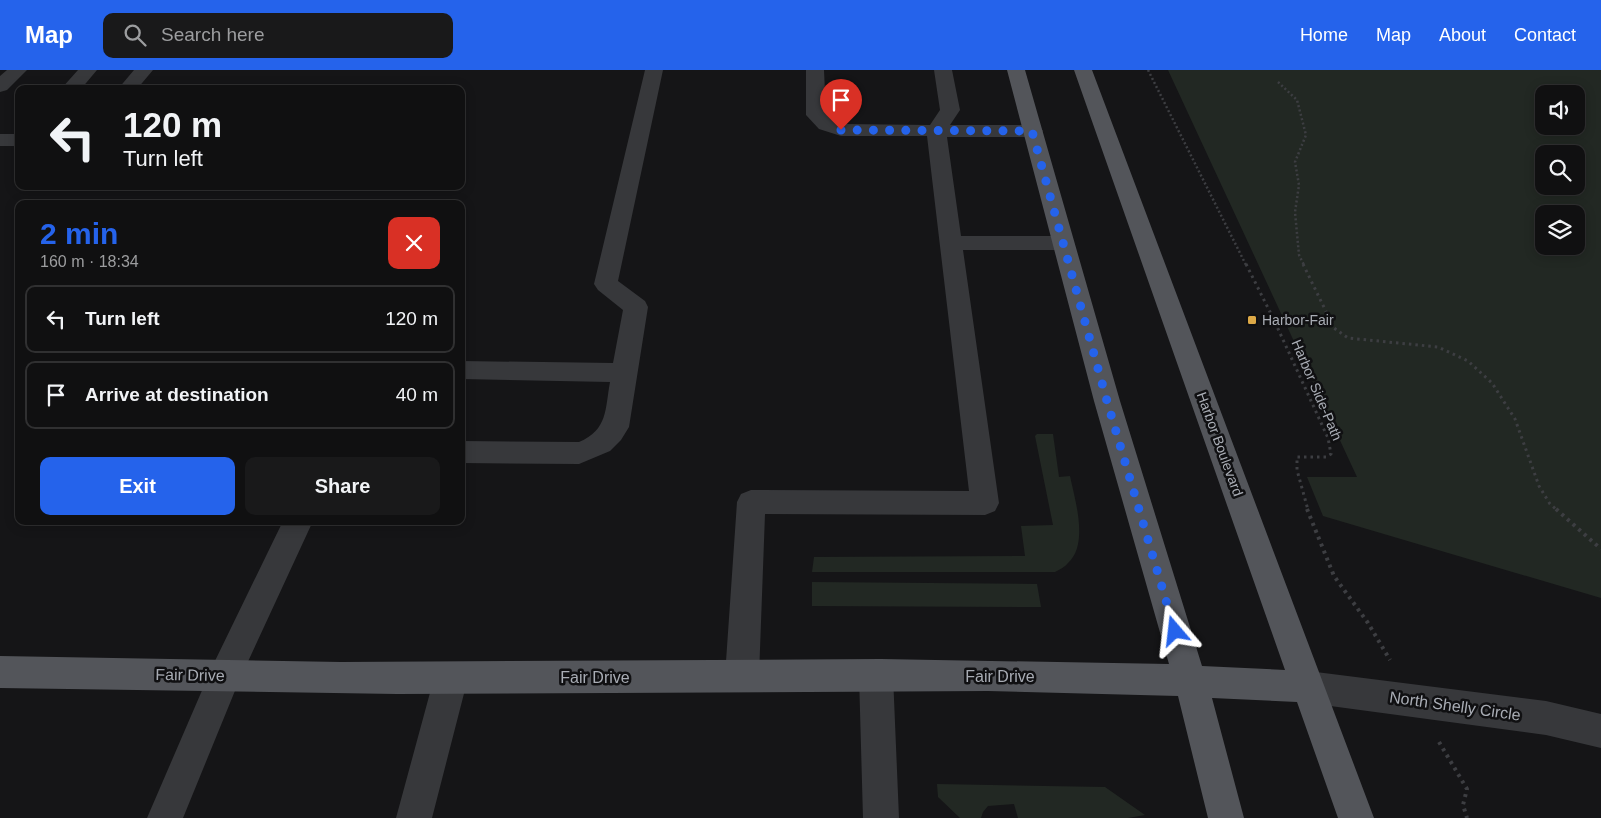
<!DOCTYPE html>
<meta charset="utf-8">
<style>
:root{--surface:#101011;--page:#19191a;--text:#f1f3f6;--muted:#9c9d9f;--line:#303031;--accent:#2563eb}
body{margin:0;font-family:Helvetica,sans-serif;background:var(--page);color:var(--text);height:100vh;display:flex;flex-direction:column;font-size:19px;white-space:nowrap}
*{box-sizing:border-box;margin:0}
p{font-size:16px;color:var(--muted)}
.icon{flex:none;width:28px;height:28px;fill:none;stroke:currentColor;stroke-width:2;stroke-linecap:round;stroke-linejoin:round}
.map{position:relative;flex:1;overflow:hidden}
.drawer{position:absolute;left:15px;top:130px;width:450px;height:325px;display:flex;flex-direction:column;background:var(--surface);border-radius:10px;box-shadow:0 2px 12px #0003,0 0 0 1px var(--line)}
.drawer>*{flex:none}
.top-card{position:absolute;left:15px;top:15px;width:450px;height:105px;border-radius:10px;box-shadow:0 2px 12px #0003,0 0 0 1px var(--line);background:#101011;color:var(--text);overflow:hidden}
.fabs{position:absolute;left:1535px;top:15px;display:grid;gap:10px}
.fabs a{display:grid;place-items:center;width:50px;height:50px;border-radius:10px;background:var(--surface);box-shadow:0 2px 12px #0003,0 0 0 1px var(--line);font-size:25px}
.pin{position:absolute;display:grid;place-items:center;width:42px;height:42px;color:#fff;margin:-51px -21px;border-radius:50% 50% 50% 0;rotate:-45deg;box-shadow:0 0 5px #0007}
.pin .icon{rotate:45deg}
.me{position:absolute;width:55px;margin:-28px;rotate:343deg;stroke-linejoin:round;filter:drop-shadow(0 0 4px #0008)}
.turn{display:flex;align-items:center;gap:18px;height:105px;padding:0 25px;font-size:22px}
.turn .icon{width:65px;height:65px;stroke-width:2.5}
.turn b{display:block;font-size:35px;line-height:42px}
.round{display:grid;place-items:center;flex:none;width:52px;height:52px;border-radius:10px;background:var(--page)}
.summary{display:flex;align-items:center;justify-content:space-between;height:85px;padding:0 25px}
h1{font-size:30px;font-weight:700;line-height:38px;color:var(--accent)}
.action{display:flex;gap:10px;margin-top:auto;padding:10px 25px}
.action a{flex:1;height:58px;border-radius:10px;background:var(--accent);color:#fff;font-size:20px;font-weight:700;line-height:58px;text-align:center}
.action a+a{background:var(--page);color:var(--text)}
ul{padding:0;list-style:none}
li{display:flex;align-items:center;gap:15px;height:68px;margin:0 10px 8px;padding:0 15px;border:2px solid var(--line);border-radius:10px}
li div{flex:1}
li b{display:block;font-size:19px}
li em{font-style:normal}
header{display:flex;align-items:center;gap:30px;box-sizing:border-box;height:70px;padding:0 25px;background:var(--accent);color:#fff}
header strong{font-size:24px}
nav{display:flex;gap:28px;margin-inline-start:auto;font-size:18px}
.search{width:350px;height:45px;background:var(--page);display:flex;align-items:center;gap:12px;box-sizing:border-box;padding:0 18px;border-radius:10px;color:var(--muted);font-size:19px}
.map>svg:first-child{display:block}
</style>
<header>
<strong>Map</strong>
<div class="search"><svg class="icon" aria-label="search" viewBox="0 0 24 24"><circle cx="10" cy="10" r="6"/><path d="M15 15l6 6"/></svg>Search here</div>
<nav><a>Home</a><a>Map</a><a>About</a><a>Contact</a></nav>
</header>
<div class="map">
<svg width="1601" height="748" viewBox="0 0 1601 748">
<rect width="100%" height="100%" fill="#151517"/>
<path fill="#222823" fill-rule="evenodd" d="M1168,0H1601V528L1323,446L1307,407H1357ZM1544,24H1576V56H1544ZM1544,84H1576V116H1544ZM1544,144H1576V176H1544Z
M1037,364H1053L1059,407L1070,406C1075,430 1089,474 1068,493C1065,497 1060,499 1055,502H812L814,487L1025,486L1021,456L1053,455L1035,366Z
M812,512L1037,514L1041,537L812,536Z
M937,714L1105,717L1145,745L1128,748H1018L1014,734L988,736L983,742L981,748H960L938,727Z"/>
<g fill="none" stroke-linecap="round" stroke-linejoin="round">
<path stroke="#3d3e42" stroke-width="2.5" stroke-dasharray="2 2.5" stroke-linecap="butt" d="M1148,0L1246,195
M1278,12L1297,30L1306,65L1295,92L1299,115L1295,142L1299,185L1304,195"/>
<path stroke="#3d3e42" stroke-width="3" stroke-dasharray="2.5 4" stroke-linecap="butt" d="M1246,194L1274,250L1328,368L1331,384L1326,387H1297V400L1308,440
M1303,194L1334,258L1348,268L1438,277L1468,291L1492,313L1515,349L1539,416L1550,434L1557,440"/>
<path stroke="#3d3e42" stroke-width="4" stroke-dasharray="3 4.5" stroke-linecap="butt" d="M1307,439L1334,506L1368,553L1390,590
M1556,439L1601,479
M1439,672L1467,719L1463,735L1467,748"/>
<path fill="#37383b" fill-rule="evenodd" d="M7,0H27L7,20L0,22V6Z
M78,0H97L81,19H61Z
M134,0H153L137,19H118Z
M645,0H663L618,211L645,231L648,237L629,357L621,370L610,381L579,394L461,393V371L579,372C608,360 605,339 610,312L461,309V291L613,293L623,240L598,220L594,214Z
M806,0H824L826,44L833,51L843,54L930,55L940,40L934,0H952L960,40L950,55H1033L1040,57L1043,61L1040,65L1033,67H947L961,166H1063L1071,168L1074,173L1071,178L1063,180H963L999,433L995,441L985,445L765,444L759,606L754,617L742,622L730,617L725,606L737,432L741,424L751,420L969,421L927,66H841L819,59L806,45Z
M0,64H19V76H0Z
M283,451H313L239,611L183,748H147L213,595Z
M876,589L888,594L893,605L899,748H863L859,605L864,594Z
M451,592L463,597L468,608L432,748H396L434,608L439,597Z
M1308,601L1546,631L1601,644V678L1546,665L1308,633L1296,628L1291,617L1296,606Z"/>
<path fill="#53555a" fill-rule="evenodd" d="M1007,0H1025L1120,331L1202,596L1285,600L1074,0H1092L1374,748H1338L1297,632L1212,628L1244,748H1208L1178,626L988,621L397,624L0,618V586L341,592L881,589L1169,594L1094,331Z"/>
</g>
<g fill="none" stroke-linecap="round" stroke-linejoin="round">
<path stroke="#2563eb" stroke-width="9" stroke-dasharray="0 16.2" d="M841,60L1032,61L1107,331L1175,561"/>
</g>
<rect fill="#dda947" stroke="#101012" stroke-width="2" x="1247" y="245" width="10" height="10" rx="2.5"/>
<g text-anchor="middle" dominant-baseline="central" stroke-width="5" stroke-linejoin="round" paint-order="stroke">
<g font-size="14" fill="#a9adb5" stroke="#101012" text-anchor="start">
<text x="1262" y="250">Harbor-Fair</text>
</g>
<g font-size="14" fill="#a9adb5" stroke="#101012">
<text transform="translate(1317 320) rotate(67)">Harbor Side-Path</text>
<text transform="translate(1220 374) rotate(70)">Harbor Boulevard</text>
</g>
<g font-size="16" fill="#a9adb5" stroke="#101012">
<text transform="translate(190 605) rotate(1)">Fair Drive</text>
<text x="1000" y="606">Fair Drive</text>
<text x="595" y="607">Fair Drive</text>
<text transform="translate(1455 636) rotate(8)">North Shelly Circle</text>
</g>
</g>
</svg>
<div class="fabs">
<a><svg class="icon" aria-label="sound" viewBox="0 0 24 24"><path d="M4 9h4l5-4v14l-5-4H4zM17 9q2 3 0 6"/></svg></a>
<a><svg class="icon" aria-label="search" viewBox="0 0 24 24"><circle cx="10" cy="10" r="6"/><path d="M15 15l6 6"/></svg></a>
<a><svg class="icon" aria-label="layers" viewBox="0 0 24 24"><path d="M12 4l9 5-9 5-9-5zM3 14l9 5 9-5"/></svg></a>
</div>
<div class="pin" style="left:841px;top:60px;background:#d93025"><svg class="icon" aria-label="arrive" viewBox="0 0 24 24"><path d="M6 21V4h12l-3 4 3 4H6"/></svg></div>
<svg class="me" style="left:1175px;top:561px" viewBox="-20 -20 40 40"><path d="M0-17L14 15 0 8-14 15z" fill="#2563eb" stroke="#fff" stroke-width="4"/></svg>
<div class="top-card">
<div class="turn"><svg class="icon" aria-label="left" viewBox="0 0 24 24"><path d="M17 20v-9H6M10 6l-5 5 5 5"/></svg><div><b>120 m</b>Turn left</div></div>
</div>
<section class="drawer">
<div class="summary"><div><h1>2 min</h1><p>160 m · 18:34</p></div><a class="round" style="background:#d93025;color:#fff"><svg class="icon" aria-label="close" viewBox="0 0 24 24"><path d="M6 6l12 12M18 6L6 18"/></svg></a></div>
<ul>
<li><svg class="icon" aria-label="left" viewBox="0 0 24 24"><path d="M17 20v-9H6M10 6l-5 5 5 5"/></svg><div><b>Turn left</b></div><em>120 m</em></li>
<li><svg class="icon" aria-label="arrive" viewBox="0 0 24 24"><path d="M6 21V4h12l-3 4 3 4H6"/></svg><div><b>Arrive at destination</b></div><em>40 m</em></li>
</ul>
<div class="action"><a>Exit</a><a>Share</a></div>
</section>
</div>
